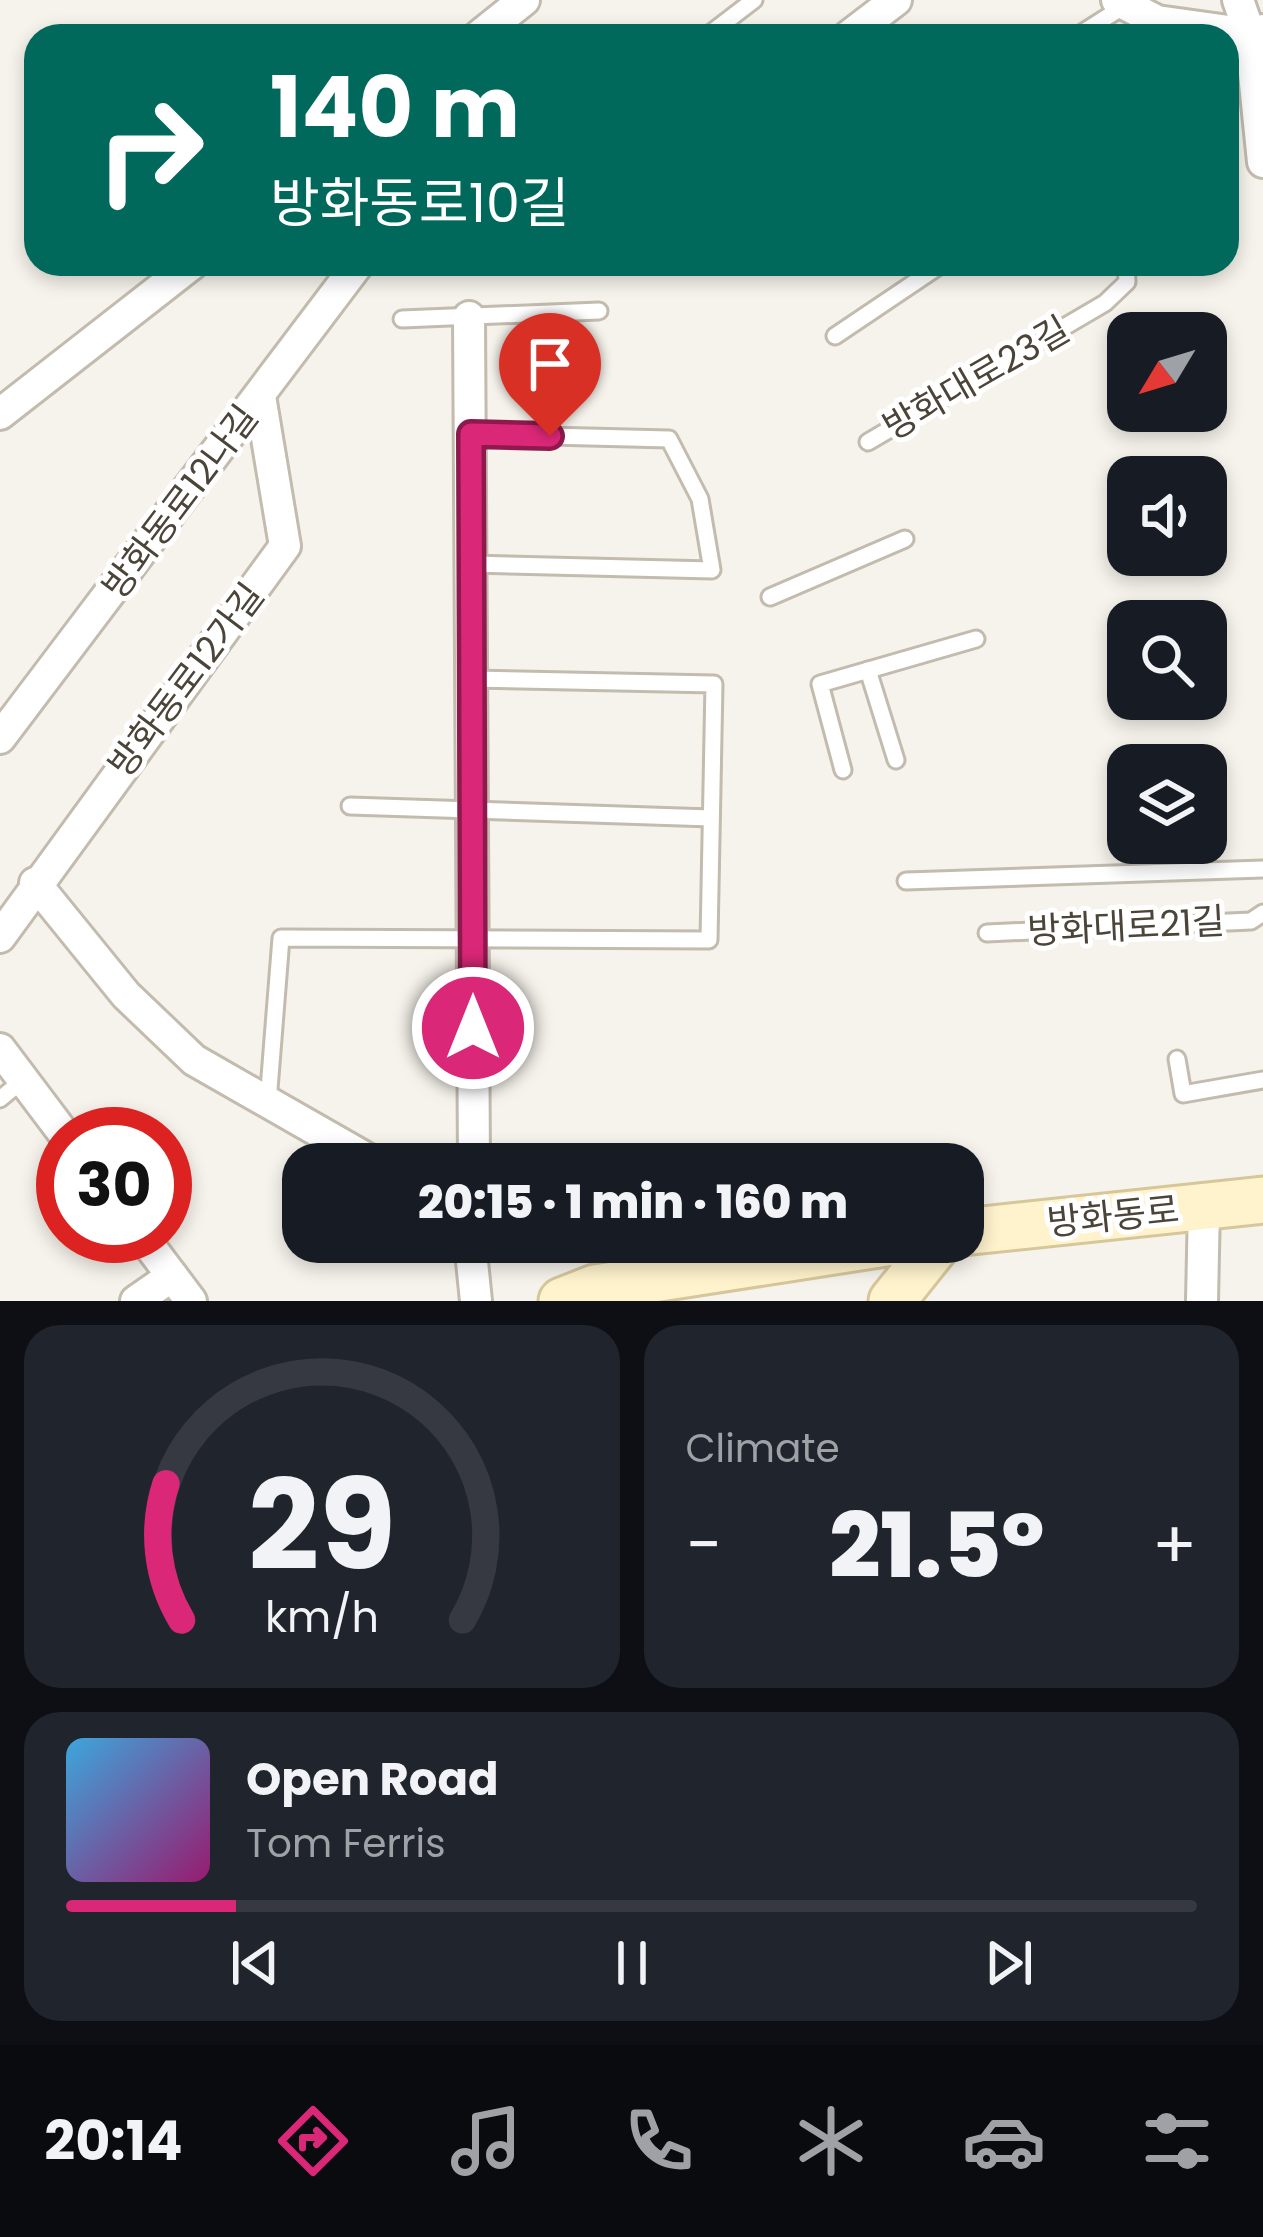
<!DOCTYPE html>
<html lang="en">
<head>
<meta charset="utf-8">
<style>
  body { margin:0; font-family:Poppins,"Noto Sans KR",sans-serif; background:#20242c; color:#f1f3f6; height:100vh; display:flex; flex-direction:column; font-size:45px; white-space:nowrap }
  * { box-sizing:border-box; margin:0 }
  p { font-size:39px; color:#9ea1a6 }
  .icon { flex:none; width:66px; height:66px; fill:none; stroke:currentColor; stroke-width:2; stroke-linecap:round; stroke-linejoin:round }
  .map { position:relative; height:1301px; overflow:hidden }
  .sheet { display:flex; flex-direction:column; gap:24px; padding:24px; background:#0d0f14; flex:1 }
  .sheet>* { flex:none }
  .guide { position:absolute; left:24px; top:24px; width:1215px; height:252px; border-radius:36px; box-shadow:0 6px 18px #0003; background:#00695c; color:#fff; overflow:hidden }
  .needle { width:78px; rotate:232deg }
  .tools { position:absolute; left:1107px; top:312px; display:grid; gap:24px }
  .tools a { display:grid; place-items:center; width:120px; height:120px; border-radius:24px; background:#171b24; box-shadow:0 6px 18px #0003; font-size:60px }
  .speed { position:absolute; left:36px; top:1107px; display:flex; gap:24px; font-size:60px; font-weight:700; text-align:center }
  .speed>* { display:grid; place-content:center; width:156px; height:156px; border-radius:50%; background:#171b24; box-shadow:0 6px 18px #0003; line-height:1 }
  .speed .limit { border:18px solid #d22; background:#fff; color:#111 }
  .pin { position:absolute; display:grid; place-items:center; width:102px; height:102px; color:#fff; margin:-123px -51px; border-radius:50% 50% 50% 0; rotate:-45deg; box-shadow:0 0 12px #0007 }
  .pin .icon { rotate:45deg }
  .me { position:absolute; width:132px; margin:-66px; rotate:0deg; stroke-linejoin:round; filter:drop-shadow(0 0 9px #0008) }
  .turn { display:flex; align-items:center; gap:42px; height:252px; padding:0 48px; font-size:54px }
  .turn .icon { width:156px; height:156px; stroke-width:2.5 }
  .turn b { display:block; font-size:84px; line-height:102px }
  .big { font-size:90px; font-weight:800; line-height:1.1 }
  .sheet .card { flex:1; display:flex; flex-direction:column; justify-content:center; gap:18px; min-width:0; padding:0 42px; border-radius:36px; background:#20242c }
  .sheet .dial { align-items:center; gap:0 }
  .dial svg { height:312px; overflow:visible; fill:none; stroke:#363941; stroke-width:7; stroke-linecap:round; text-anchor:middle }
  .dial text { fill:#f1f3f6; stroke:none }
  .song { display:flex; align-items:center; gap:36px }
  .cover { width:144px; height:144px; border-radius:18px; background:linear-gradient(135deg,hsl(200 70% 55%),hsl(320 70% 35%)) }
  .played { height:12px; border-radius:6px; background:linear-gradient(90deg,#db2777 15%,#363941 15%) }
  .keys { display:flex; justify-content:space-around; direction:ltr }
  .heat { display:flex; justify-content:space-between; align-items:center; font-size:66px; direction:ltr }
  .sheet .tiles { flex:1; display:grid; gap:24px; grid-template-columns:1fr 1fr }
  .card:last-child { grid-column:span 2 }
  .trip { position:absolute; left:282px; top:1143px; width:702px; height:120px; border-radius:36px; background:#171b24; box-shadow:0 6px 18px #0003; font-weight:800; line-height:120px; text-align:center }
  .tabs { display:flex; height:192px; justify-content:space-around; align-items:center; background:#090b0e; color:#9ea1a6 }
  .tabs .icon { width:84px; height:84px }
  .tabs .active { color:#db2777 }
  .tabs b { font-size:54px; color:#f1f3f6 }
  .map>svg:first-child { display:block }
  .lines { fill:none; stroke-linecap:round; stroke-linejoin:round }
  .lane-casing { stroke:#c2bbae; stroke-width:21 }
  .street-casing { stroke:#c2bbae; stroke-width:36 }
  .secondary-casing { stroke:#d6c79b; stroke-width:51 }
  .lane { stroke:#fff; stroke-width:15 }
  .street { stroke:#fff; stroke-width:30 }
  .secondary { stroke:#fff3cd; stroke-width:45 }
  .route-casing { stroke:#8e194d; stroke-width:30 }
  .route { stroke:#db2777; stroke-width:21 }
  .labels { text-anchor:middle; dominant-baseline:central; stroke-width:10; stroke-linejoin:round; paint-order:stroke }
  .street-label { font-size:36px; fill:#4b4439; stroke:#fff }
</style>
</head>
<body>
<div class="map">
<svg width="1263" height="1301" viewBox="0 0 1263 1301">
  <rect width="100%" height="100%" fill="#f6f3ec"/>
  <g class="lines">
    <defs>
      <g id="lane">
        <path d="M 707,36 L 754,0"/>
        <path d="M 1077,36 L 1126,5"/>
        <path d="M 402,319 L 599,311"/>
        <path d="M 835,336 L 942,264"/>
        <path d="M 471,434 L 669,439 L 700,499 L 712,570 L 471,564"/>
        <path d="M 868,442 L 1105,303 L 1127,282 L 1126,264"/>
        <path d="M 770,597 L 905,539"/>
        <path d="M 868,670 L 896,760"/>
        <path d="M 843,770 L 820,684 L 976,639"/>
        <path d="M 350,806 L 711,818"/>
        <path d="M 906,881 L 1263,869"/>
        <path d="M 987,933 L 1251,921 L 1263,913"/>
        <path d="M 1177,1059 L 1183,1094 L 1263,1080"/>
        <path d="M 0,1099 L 23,1080"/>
        <path d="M 268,1102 L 281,938 L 709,940 L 714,684 L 472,679"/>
      </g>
      <g id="street">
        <path d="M 1117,0 L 1157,21 L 1250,34 L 1263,30"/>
        <path d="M 1238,0 L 1250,34 L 1263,162"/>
        <path d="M 479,36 L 524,0"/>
        <path d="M 849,36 L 896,0"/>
        <path d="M 469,317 L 474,1164"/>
        <path d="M 0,414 L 192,264"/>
        <path d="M 0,738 L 358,264"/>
        <path d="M 35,883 L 126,995 L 194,1060 L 376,1164"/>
        <path d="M 0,937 L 285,546 L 260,396"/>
        <path d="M 0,1049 L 64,1134"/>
        <path d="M 142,1236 L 191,1301"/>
        <path d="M 470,1242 L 476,1301"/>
        <path d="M 136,1301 L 172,1276"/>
        <path d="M 1202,1301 L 1204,1206"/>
      </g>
      <g id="secondary">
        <path d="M 963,1232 L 1263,1200"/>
        <path d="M 562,1301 L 595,1288 L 892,1242"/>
        <path d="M 892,1301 L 939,1242"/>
      </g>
    </defs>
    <use href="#lane" class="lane-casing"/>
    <use href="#street" class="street-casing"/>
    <use href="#secondary" class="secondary-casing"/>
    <use href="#lane" class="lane"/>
    <use href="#street" class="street"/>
    <use href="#secondary" class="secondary"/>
  </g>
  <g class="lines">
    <defs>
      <path id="route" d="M 473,1028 L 471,434 L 550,436"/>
    </defs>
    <use href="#route" class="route-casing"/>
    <use href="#route" class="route"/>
  </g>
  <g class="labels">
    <g class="street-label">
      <text transform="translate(976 378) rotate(-30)">방화대로23길</text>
      <text transform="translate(180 502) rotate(-53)">방화동로12나길</text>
      <text transform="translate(186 680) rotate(-53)">방화동로12가길</text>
      <text transform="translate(1126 926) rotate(-3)">방화대로21길</text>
      <text transform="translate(1113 1216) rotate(-6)">방화동로</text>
    </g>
  </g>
</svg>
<div class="tools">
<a><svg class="needle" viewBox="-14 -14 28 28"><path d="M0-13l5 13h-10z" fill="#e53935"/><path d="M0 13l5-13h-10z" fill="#9ea1a6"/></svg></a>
<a><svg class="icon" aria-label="sound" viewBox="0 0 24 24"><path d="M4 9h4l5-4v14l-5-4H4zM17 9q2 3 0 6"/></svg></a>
<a><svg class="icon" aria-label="search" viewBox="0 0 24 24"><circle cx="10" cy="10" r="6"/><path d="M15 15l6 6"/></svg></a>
<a><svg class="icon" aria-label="layers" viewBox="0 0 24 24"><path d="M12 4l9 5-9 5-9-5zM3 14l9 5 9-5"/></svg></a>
</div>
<div class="speed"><div class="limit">30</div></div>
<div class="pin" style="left:550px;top:436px;background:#d93025"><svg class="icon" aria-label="arrive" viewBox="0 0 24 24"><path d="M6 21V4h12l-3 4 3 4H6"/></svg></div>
<svg class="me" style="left:473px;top:1028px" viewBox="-20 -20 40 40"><circle r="17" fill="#db2777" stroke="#fff" stroke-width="3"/><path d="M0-11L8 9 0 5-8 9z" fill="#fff"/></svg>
<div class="trip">20:15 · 1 min · 160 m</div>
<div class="guide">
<div class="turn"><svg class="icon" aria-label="right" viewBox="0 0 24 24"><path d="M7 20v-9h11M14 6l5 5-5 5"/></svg><div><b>140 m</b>방화동로10길</div></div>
</div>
</div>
<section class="sheet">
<div class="tiles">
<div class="card dial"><svg viewBox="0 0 100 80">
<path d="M14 69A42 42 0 1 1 86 69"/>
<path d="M14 69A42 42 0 0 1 10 34" stroke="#db2777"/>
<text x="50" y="56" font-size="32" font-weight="700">29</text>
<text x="50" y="72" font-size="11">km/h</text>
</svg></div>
<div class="card"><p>Climate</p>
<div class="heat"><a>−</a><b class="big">21.5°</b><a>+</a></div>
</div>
<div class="card">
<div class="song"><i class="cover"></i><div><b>Open Road</b><p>Tom Ferris</p></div></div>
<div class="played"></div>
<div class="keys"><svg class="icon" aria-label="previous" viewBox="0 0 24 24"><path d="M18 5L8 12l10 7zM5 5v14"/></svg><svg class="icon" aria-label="pause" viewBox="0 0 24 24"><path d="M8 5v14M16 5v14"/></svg><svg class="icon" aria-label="next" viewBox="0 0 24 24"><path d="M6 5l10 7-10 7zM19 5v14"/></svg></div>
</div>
</div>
</section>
<nav class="tabs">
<b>20:14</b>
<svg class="icon active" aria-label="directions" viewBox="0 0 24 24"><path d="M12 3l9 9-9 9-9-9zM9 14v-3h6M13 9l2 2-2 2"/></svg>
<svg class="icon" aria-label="music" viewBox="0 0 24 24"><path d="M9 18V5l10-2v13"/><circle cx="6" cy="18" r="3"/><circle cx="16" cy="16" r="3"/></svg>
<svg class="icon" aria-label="phone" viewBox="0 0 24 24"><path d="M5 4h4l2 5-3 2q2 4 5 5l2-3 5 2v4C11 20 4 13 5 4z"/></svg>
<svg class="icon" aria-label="climate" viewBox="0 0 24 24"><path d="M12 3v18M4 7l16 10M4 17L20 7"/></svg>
<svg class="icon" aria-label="car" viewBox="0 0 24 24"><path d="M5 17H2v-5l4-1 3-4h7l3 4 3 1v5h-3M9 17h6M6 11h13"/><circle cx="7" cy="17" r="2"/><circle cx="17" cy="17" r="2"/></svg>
<svg class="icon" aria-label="filters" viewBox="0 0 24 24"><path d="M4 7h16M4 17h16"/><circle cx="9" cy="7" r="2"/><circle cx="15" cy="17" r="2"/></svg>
</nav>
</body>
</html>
